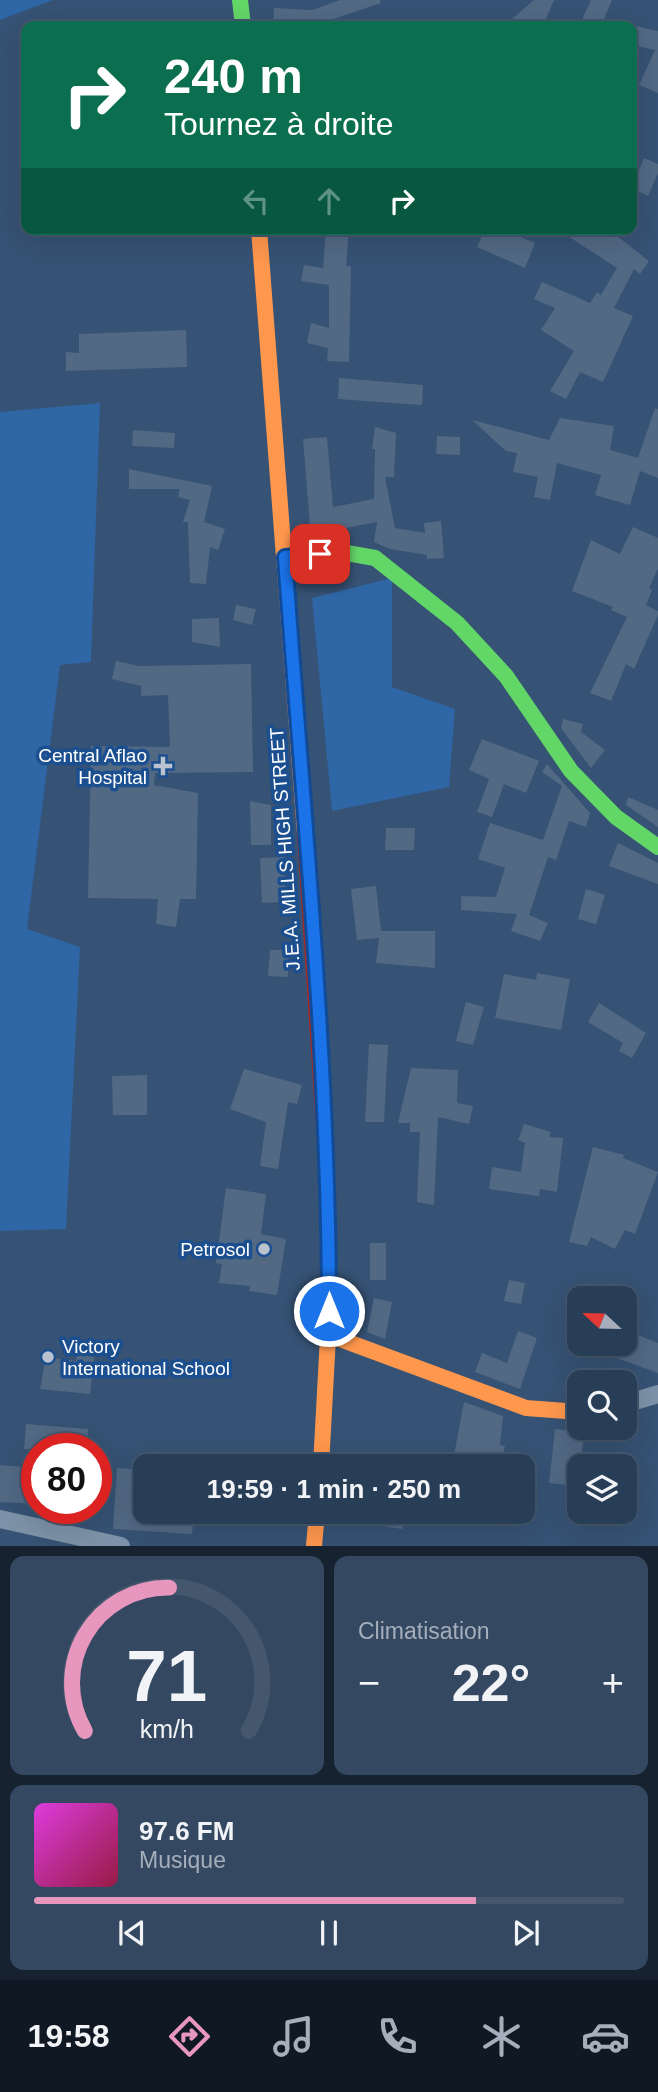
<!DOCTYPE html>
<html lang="fr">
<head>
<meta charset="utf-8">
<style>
  body { margin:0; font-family:Helvetica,sans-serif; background:#344961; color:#f1f3f6; height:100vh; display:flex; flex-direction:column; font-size:26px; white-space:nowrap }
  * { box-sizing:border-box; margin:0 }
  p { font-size:23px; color:#a5aeba }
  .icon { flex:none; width:38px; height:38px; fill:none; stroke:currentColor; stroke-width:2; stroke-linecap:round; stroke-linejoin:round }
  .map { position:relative; height:1546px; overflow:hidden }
  .details { display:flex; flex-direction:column; gap:10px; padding:10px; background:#162230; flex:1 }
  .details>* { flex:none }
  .hud { position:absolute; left:21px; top:21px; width:616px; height:214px; border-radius:14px; box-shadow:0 7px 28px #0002,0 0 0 2px #44576d; background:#0b6e4f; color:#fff; overflow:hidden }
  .needle { width:46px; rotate:292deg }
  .tools { position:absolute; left:567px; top:1286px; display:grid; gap:14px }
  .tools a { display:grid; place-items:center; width:70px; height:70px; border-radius:14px; background:#283e57; box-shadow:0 7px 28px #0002,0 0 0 2px #44576d; font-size:35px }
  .speed { position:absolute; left:21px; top:1433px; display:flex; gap:14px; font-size:35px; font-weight:700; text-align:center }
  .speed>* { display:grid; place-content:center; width:91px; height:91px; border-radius:50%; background:#283e57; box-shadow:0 7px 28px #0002,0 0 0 2px #44576d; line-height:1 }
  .speed .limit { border:10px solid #d22; background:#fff; color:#111 }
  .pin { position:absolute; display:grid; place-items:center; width:60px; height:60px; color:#fff; margin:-30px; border-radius:14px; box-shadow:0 4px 10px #0006 }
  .me { position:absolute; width:77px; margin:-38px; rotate:0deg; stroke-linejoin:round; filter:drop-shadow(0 0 5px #0008) }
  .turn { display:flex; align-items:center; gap:24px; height:147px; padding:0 28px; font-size:32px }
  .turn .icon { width:91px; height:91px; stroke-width:2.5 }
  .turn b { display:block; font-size:49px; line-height:60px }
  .lanes { display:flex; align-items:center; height:66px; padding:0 28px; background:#0003; justify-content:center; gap:35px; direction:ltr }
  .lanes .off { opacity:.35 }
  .big { font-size:52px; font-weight:600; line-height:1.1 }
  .details .widget { flex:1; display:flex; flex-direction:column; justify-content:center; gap:10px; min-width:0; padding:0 24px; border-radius:14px; background:#344961 }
  .details .dial { align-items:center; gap:0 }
  .dial svg { height:182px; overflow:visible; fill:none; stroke:#44576d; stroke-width:7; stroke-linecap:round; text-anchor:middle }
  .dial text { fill:#f1f3f6; stroke:none }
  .song { display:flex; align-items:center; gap:21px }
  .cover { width:84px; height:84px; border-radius:10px; background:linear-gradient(135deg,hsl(300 70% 55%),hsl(340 70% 35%)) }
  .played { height:7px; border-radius:4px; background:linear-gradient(90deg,#e797bd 75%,#44576d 75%) }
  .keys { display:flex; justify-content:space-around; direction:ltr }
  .heat { display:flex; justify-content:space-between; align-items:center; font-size:38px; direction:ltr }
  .details .tiles { flex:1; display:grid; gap:10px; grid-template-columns:1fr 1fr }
  .widget:last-child { grid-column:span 2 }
  .trip { position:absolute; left:133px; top:1454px; width:402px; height:70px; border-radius:14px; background:#283e57; box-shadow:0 7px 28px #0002,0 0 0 2px #44576d; font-weight:600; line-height:70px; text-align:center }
  .tabs { display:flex; height:112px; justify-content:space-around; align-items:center; background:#101923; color:#a5aeba }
  .tabs .icon { width:49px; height:49px }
  .tabs .selected { color:#e797bd }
  .tabs b { font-size:32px; color:#f1f3f6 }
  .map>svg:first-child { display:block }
  .green { fill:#2f66a5 }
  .building { fill:#526984 }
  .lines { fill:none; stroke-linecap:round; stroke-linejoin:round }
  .street { stroke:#7d92a8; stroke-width:18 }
  .fast { stroke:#63d668; stroke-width:16 }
  .slow { stroke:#ff974d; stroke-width:16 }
  .jam { stroke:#b3261e; stroke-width:16 }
  .route-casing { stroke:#114b97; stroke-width:18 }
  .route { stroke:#1a73e8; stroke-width:12 }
  .poi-dot { fill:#b9c2ce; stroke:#1b4f8f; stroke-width:2.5 }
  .labels { text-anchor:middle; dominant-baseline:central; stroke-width:7; stroke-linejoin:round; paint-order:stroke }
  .poi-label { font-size:19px; fill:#fff; stroke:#1b4f8f; text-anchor:end }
  .street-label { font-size:19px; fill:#fff; stroke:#1b4f8f }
</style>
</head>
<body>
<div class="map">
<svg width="658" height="1546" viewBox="0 0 658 1546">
  <rect width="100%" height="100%" fill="#365274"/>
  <g class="green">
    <path d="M 0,0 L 53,0 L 0,20 Z"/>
    <path d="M 100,403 L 91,662 L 60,665 L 27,929 L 80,947 L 66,1229 L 0,1231 L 0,412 Z"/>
    <path d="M 392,578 L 392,687 L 455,709 L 449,787 L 332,811 L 312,598 Z"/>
  </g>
  <g class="building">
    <path d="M 340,0 L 380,0 L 381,3 L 312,26 L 274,26 L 274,8 L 312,10 Z"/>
    <path d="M 534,0 L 554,0 L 543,26 L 504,26 Z"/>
    <path d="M 591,0 L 612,0 L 601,26 L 579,26 Z"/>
    <path d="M 632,25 L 658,31 L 658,93 L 639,85 L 655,50 L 632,45 Z"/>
    <path d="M 644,158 L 658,164 L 658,173 L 648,196 L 632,188 Z"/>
    <path d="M 485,229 L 502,229 L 535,243 L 525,268 L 477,247 Z"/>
    <path d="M 557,229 L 608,229 L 649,261 L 640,274 L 634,269 L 614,308 L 633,316 L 603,382 L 580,372 L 566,399 L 550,391 L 574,351 L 541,330 L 555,308 L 534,299 L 542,282 L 590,303 L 597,292 L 601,295 L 617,268 Z"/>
    <path d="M 326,230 L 349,231 L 346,266 L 351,266 L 349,362 L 327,361 L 328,348 L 307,343 L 311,323 L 329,328 L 329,285 L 301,281 L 304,265 L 323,268 Z"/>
    <path d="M 186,330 L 187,367 L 66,371 L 66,352 L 79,353 L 79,334 Z"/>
    <path d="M 339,378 L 423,385 L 422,405 L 338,399 Z"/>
    <path d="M 655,408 L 658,409 L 658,478 L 640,471 L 630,505 L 595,495 L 601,475 L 557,463 L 550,500 L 534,497 L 538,477 L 513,472 L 517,453 L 506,451 L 472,420 L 549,440 L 560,418 L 614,426 L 610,450 L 638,458 Z"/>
    <path d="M 375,427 L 396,433 L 394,477 L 385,477 L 395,528 L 425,533 L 424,523 L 441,521 L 444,558 L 427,559 L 427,555 L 390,549 L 374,542 L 377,522 L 335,530 L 335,537 L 311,539 L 303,439 L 327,437 L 333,507 L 374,499 L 375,449 L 372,449 Z"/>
    <path d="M 133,430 L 175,433 L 174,448 L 132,446 Z"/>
    <path d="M 437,436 L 460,437 L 460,455 L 436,454 Z"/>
    <path d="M 129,469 L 212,486 L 204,522 L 225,529 L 218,550 L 210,547 L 206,584 L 190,583 L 188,522 L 183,522 L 190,500 L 178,497 L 180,489 L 129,489 Z"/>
    <path d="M 633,527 L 658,538 L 658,568 L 649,588 L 652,590 L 646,605 L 658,611 L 658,615 L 634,669 L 626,664 L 611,701 L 590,693 L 627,617 L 611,610 L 613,607 L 572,591 L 591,540 L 620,554 Z"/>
    <path d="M 236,605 L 256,609 L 252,625 L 233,620 Z"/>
    <path d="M 219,618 L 220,647 L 192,642 L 192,619 Z"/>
    <path d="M 116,661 L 139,666 L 251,664 L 253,772 L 155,773 L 154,785 L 198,793 L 196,899 L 180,899 L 176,927 L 156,924 L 158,899 L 88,898 L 91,746 L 170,747 L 168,695 L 141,696 L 141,686 L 112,679 Z"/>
    <path d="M 563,719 L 583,724 L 581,732 L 605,750 L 591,768 L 561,728 Z"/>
    <path d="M 482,739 L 539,761 L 526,793 L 504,784 L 492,817 L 477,812 L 489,779 L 469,770 Z"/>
    <path d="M 547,764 L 590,813 L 586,827 L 569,821 L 556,860 L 548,857 L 529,915 L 548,923 L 540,941 L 511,931 L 517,914 L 461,910 L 461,896 L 496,897 L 505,868 L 478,859 L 490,823 L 543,840 L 562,786 L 542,772 Z"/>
    <path d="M 628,797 L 658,810 L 658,827 L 626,805 Z"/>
    <path d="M 250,801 L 271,805 L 271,845 L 251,845 Z"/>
    <path d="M 386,828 L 415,828 L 414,850 L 385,850 Z"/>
    <path d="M 618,843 L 658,863 L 658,884 L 609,866 Z"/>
    <path d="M 284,857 L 286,902 L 262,903 L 260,858 Z"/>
    <path d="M 376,886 L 381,931 L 435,931 L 435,968 L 376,963 L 379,938 L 357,940 L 351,889 Z"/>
    <path d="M 586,889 L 605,895 L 596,924 L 578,919 Z"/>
    <path d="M 270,950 L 289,950 L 288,977 L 268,976 Z"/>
    <path d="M 537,973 L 570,979 L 561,1030 L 495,1018 L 504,974 L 536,980 Z"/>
    <path d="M 466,1002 L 484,1007 L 473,1045 L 456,1041 Z"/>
    <path d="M 599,1003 L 646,1033 L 632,1058 L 619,1051 L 623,1043 L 588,1022 Z"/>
    <path d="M 369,1044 L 388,1045 L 384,1122 L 365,1122 Z"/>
    <path d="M 411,1068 L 458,1070 L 457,1103 L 473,1106 L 469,1124 L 438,1117 L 434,1205 L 417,1202 L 420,1132 L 410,1132 L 410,1123 L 398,1123 Z"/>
    <path d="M 244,1069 L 302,1085 L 297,1104 L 288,1102 L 278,1169 L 260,1166 L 266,1122 L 230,1109 Z"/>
    <path d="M 147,1075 L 147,1115 L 113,1115 L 112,1076 Z"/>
    <path d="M 524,1124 L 551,1132 L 549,1137 L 563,1138 L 557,1192 L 540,1189 L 539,1196 L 489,1189 L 492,1167 L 521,1172 L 525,1143 L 518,1140 Z"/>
    <path d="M 593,1147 L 624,1155 L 623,1158 L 658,1172 L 635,1234 L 625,1230 L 615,1249 L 591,1237 L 587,1246 L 569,1242 Z"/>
    <path d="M 226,1188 L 266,1194 L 261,1234 L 286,1239 L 277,1295 L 249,1291 L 250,1286 L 219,1283 L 222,1264 L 216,1263 Z"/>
    <rect x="370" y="1243" width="16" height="37"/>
    <path d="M 509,1280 L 525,1283 L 521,1304 L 504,1301 Z"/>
    <path d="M 374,1298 L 392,1302 L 385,1339 L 367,1332 Z"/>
    <path d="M 625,1330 L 658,1343 L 658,1373 L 584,1346 L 625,1344 Z"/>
    <path d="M 518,1331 L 537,1338 L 520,1389 L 475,1372 L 482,1353 L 507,1363 Z"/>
    <path d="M 77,1354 L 94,1357 L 90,1394 L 40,1389 L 46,1357 L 76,1361 Z"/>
    <path d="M 464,1402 L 503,1416 L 500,1445 L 505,1446 L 501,1466 L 452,1466 Z"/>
    <path d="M 26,1424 L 88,1429 L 87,1449 L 24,1449 Z"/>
    <path d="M 555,1429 L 584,1432 L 578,1486 L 549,1483 Z"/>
    <path d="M 0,1465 L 37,1468 L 37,1504 L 0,1502 Z"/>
    <path d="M 117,1468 L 145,1470 L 145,1512 L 194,1512 L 192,1534 L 113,1529 Z"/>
    <path d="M 386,1512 L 405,1514 L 402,1529 L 383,1526 Z"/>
  </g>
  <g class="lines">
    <g class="street">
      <path d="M 625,1404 L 658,1394"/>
      <path d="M 0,1519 L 121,1546"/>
    </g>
    <g class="fast">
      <path d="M 240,0 L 243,26"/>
      <path d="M 285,557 L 341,552 L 375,558 L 457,623 L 506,676 L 571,771 L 616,817 L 658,847"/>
    </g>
    <g class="slow">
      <path d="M 259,229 L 305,833"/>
      <path d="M 329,1335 L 526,1408 L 579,1412"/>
      <path d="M 321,1466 L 329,1318 L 327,1175"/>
      <path d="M 314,1546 L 317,1512"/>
    </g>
    <path class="jam" d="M 305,833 L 327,1175"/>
  </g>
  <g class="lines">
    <defs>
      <path id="route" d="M 320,554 L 285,557 C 303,808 329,1059 329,1311"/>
    </defs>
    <use href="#route" class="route-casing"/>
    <use href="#route" class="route"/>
  </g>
  <g class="poi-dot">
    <path d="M159.5 755.5h7v7h7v7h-7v7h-7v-7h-7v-7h7z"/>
    <circle cx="264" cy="1249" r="7"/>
    <circle cx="48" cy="1357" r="7"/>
  </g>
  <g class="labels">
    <g class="poi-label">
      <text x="147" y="755">Central Aflao<tspan x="147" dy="22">Hospital</tspan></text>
      <text x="250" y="1249">Petrosol</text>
      <text x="62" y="1346" text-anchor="start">Victory<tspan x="62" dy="22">International School</tspan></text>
    </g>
    <g class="street-label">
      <text transform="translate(285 849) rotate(-94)">J.E.A. MILLS HIGH STREET</text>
    </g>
  </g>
</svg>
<div class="tools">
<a><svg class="needle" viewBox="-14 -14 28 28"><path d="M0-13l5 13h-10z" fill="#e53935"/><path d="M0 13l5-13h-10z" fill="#a5aeba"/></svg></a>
<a><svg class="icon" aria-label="search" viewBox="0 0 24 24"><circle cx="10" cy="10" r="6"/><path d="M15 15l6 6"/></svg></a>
<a><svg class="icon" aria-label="layers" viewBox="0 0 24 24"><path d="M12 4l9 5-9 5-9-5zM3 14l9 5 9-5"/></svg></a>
</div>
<div class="speed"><div class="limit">80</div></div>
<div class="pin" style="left:320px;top:554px;background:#d93025"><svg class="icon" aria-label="arrive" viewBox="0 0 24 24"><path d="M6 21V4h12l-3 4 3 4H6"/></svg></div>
<svg class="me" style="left:329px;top:1311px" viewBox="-20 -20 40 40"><circle r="17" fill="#1a73e8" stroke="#fff" stroke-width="3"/><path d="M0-11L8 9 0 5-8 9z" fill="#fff"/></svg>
<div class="trip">19:59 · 1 min · 250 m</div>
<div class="hud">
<div class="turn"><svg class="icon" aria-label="right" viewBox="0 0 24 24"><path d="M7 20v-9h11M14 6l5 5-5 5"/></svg><div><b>240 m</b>Tournez à droite</div></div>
<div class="lanes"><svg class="icon off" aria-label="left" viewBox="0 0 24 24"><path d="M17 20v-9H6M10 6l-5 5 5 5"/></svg><svg class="icon off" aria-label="ahead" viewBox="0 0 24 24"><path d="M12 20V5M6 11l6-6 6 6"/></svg><svg class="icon" aria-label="right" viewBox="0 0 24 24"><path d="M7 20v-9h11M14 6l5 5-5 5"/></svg></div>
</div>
</div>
<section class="details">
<div class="tiles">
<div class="widget dial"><svg viewBox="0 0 100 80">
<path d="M14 69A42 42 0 1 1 86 69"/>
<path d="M14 69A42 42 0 0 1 51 6" stroke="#e797bd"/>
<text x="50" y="56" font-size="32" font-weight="700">71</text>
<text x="50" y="72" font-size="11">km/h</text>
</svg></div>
<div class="widget"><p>Climatisation</p>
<div class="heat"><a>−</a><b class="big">22°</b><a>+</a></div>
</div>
<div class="widget">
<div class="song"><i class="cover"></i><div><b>97.6 FM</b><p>Musique</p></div></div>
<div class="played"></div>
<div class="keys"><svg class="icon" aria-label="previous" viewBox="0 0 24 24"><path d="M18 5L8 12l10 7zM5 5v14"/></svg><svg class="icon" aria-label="pause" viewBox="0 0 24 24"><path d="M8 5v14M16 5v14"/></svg><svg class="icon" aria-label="next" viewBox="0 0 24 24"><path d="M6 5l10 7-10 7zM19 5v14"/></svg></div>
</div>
</div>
</section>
<nav class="tabs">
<b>19:58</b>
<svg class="icon selected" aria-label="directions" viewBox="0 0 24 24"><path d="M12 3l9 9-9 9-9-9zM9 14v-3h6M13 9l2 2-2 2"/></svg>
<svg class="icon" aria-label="music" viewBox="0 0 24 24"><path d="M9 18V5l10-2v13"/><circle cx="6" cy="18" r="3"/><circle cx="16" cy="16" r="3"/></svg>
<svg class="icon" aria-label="phone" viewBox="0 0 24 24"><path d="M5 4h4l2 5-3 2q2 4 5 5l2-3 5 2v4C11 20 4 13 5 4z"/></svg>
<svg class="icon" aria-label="climate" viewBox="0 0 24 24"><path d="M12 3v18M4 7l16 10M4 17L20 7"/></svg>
<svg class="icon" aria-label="car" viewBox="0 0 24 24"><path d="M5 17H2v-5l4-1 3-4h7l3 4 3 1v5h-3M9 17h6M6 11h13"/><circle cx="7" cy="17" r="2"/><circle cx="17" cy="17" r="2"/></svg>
</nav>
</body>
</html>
